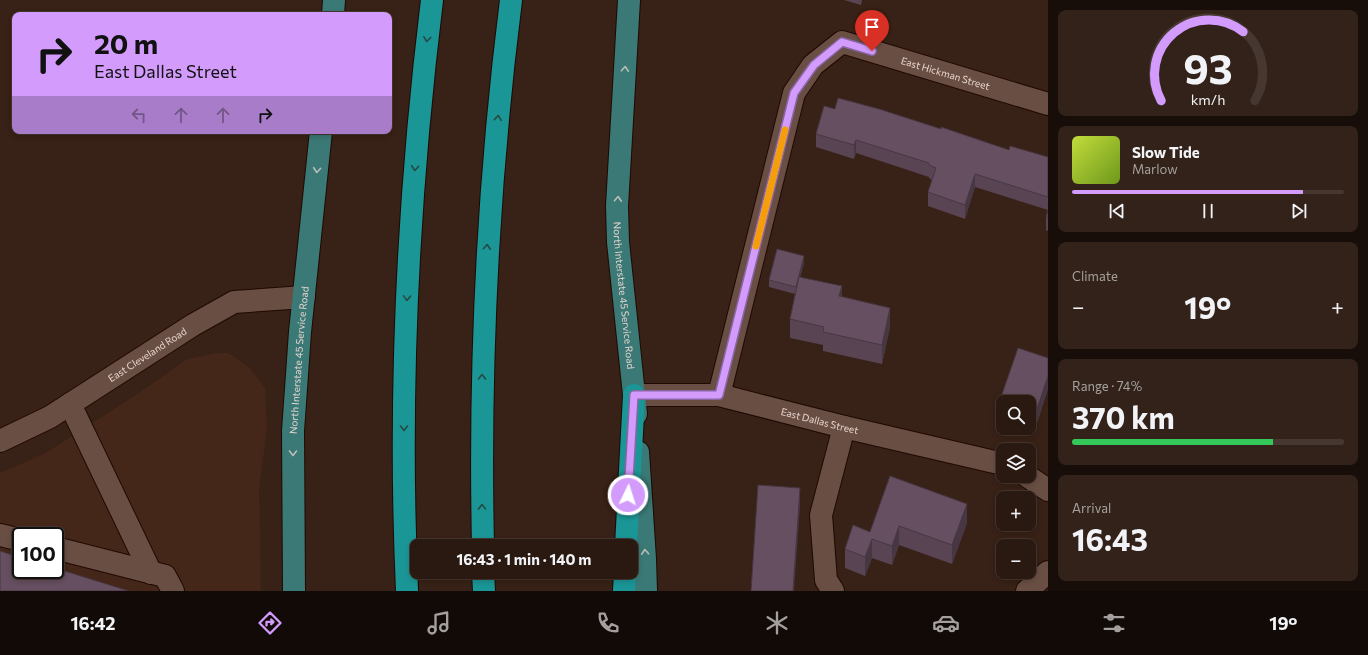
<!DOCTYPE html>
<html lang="en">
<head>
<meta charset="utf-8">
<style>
  body { margin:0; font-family:Commissioner,sans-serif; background:#322219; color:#f1f3f6; height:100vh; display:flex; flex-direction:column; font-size:15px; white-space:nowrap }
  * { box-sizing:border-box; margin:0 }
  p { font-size:13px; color:#a5a09f }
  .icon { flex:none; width:22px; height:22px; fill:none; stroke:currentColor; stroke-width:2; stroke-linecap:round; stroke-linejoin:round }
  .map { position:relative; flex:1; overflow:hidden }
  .side { display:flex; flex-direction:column; gap:10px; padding:10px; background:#170e09; width:320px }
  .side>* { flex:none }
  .guide { position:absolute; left:12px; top:12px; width:380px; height:122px; border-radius:8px; box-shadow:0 2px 6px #0003,0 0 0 1px #463830; background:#d39cfc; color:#111; overflow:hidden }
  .fabs { position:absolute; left:996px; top:395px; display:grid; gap:8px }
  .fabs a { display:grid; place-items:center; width:40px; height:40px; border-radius:8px; background:#2a1910; box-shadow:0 2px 6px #0003,0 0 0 1px #463830; font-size:20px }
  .speed { position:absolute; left:12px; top:527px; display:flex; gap:8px; font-size:20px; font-weight:700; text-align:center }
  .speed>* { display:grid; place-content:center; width:52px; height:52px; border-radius:50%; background:#2a1910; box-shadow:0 2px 6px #0003,0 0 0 1px #463830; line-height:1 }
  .speed .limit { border:2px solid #111; border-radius:6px; background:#fff; color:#111 }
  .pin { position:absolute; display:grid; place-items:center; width:34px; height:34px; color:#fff; margin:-41px -17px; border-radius:50% 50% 50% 0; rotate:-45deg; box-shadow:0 0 4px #0007 }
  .pin .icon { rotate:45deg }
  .me { position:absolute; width:44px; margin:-22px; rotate:4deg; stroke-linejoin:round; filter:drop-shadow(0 0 3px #0008) }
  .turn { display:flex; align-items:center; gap:14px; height:84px; padding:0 16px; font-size:18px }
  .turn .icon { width:52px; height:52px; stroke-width:2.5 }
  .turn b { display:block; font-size:28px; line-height:34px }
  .lanes { display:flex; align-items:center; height:38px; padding:0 16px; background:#0003; justify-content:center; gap:20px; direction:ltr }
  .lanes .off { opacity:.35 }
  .big { font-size:30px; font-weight:700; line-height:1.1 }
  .side .card { flex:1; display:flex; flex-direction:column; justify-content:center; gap:6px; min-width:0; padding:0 14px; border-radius:8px; background:#322219 }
  .side .dial { align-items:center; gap:0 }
  .dial svg { height:104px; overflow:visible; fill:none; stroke:#463830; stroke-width:7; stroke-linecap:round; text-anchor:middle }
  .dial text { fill:#f1f3f6; stroke:none }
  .song { display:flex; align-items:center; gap:12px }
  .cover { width:48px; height:48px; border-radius:6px; background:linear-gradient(135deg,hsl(70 70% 55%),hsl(80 70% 35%)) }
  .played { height:4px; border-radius:2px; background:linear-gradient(90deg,#d39cfc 85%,#463830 85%) }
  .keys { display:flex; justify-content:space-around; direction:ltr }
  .heat { display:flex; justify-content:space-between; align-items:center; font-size:22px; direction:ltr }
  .charge { height:6px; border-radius:3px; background:linear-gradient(90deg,#34c759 74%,#463830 0) }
  .trip { position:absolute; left:410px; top:539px; width:228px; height:40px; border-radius:8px; background:#2a1910; box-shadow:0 2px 6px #0003,0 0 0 1px #463830; font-weight:700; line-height:40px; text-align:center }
  .dock { display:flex; height:64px; justify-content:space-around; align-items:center; background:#110a06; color:#a5a09f }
  .dock .icon { width:28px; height:28px }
  .dock .selected { color:#d39cfc }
  .dock b { font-size:18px; color:#f1f3f6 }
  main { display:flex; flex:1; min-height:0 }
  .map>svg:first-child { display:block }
  .built { fill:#45271a; fill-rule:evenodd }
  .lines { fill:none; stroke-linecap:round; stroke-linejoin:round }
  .minor-casing { stroke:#1f0902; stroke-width:24 }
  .major-casing { stroke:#1f0902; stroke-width:24 }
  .highway-casing { stroke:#1f0902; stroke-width:24 }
  .minor { stroke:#694e43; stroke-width:22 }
  .major { stroke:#3a7975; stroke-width:22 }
  .highway { stroke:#1a9696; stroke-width:22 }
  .wall { fill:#584453 }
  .shaded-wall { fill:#473743 }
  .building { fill:#664f60; stroke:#473743 }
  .oneway { stroke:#264a44 }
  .oneway2 { stroke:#babdb7 }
  .route-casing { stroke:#8965a4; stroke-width:10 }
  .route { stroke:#d39cfc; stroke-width:7 }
  .slow { stroke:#f59e0b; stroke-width:7 }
  .labels { text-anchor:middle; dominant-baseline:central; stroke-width:4; stroke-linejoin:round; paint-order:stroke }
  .street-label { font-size:10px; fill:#e5d4cd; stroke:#2e170d }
</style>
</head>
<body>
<main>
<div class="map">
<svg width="1048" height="591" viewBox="0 0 1048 591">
  <rect width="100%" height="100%" fill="#382116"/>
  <path class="built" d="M 217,353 L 228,353 L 249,367 L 265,388 L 267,429 L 259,488 L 261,591 L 0,591 L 0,473 L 44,454 L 139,393 L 187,359 ZM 21,536 L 55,536 L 55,570 L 21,570 Z"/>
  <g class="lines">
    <defs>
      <g id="minor">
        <path id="s1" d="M 634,395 L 719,395 L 844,427 L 1003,464"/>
        <path id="s2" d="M 719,395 L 794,93 L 813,65 L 842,42 L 1048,104"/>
        <path d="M 70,404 L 151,573"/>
        <path id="s3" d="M 0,441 L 50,417 L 193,325 L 234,302 L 304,297"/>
        <path d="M 1027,476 L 1048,490"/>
        <path d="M 0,535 L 21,540"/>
        <path d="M 55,548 L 165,576 L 173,591"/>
        <path d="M 833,591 L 826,580 L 821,515 L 844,427"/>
        <path d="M 1027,591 L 1048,572"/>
      </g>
      <g id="major">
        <path id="s4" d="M 629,0 L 617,206 L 618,242 L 636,414"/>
        <path d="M 333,15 L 334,0"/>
        <path d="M 638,452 L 645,559 L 646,591"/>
        <path id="s5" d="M 294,591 L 293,431 L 300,332 L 321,131"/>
      </g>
      <g id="highway">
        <path d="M 483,546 C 479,363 488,181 511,0"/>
        <path d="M 626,546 L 634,395"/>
        <path d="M 483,572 L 484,591"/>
        <path d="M 407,591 C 398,394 408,196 432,0"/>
        <path d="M 624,591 L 625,572"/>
      </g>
    </defs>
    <use href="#minor" class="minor-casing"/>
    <use href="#major" class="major-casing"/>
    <use href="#highway" class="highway-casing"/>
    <use href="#minor" class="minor"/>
    <use href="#major" class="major"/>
    <use href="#highway" class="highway"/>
  </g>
  <g class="wall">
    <path d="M 844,0 L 862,0 L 861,5 Z"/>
    <path d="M 835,109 L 941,129 L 1009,150 L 1048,157 L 1048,231 L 1046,230 L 1046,217 L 1048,210 L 975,187 L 965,219 L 928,206 L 928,192 L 932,180 L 929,178 L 929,177 L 856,153 L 854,159 L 816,147 L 816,134 Z"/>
    <path d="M 804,263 L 800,277 L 842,297 L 890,327 L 882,364 L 823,351 L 823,345 L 790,338 L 790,319 L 795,294 L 769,287 L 769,280 Z"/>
    <path d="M 1048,358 L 1048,389 L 1035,429 L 1029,427 L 1029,402 L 1003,402 L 1003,418 L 999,417 L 999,403 Z"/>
    <path d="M 890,476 L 967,523 L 952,564 L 899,545 L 892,565 L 872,558 L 865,576 L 845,568 L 845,549 L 870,532 Z"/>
  </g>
  <g class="shaded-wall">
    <path d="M 856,140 L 856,153 L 854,159 L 854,145 Z"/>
    <path d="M 975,174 L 975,187 L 965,219 L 965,205 Z"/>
    <path d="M 804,256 L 804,263 L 796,294 L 796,287 Z"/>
    <path d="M 842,286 L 842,305 L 839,296 Z"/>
    <path d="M 890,308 L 890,327 L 882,364 L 882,345 Z"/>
    <path d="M 1048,376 L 1048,389 L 1035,429 L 1035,415 Z"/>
    <path d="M 800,488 L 800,507 L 794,591 L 793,591 Z"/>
    <path d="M 967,504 L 967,523 L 952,564 L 952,545 Z"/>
    <path d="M 899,526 L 899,545 L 892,565 L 892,546 Z"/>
    <path d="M 872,539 L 872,558 L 865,576 L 865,557 Z"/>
  </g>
  <g class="building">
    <path d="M 838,98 L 879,109 L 941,129 L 941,127 L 1009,150 L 1010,146 L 1048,157 L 1048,197 L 975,174 L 965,205 L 928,192 L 936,168 L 929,165 L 929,163 L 856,140 L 854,145 L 816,134 L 824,106 L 835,109 Z"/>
    <path d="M 1048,210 L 1048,218 L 1046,217 Z"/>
    <path d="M 777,249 L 804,256 L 796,287 L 769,280 Z"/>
    <path d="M 799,277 L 842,286 L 839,296 L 890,308 L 882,345 L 823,332 L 824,327 L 790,319 Z"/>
    <path d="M 1018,348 L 1048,358 L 1048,376 L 1035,415 L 1029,413 L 1029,402 L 1003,402 L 1003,404 L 999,403 Z"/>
    <path d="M 890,476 L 967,504 L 952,545 L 899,526 L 892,546 L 872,539 L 865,557 L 845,549 L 853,525 L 870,532 Z"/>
    <path d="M 758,485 L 800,488 L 793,591 L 751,591 Z"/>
    <path d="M 0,551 L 21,558 L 21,570 L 55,570 L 55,568 L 129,591 L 0,591 Z"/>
  </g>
  <defs><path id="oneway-chevron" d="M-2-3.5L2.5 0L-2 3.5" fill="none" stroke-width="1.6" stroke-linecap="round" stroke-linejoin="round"/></defs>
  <g class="oneway">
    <use href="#oneway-chevron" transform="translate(427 39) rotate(97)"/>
    <use href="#oneway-chevron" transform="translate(498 118) rotate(-84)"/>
    <use href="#oneway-chevron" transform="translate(415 168) rotate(94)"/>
    <use href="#oneway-chevron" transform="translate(487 247) rotate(-86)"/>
    <use href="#oneway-chevron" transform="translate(407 298) rotate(92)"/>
    <use href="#oneway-chevron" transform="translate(482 377) rotate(-89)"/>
    <use href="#oneway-chevron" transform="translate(404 428) rotate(90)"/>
    <use href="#oneway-chevron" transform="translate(482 507) rotate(-91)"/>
  </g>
  <g class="oneway2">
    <use href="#oneway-chevron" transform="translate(625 69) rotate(-87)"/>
    <use href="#oneway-chevron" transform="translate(317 170) rotate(95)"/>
    <use href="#oneway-chevron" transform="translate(618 199) rotate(-87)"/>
    <use href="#oneway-chevron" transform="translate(293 453) rotate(90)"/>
    <use href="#oneway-chevron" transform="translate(645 552) rotate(-94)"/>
  </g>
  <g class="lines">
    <defs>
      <path id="route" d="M 628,495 L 634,395 L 719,395 L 794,93 L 814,65 L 842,42 L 872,51"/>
    </defs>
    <use href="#route" class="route-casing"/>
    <use href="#route" class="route"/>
    <path class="slow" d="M 756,246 L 785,130"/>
  </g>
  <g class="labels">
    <g class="street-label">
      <text stroke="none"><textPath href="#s2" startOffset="490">East Hickman Street</textPath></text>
      <text stroke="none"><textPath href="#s4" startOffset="296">North Interstate 45 Service Road</textPath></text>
      <text stroke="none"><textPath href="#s3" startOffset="171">East Cleveland Road</textPath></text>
      <text stroke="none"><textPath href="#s5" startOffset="231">North Interstate 45 Service Road</textPath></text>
      <text stroke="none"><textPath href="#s1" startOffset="189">East Dallas Street</textPath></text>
    </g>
  </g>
</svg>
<div class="fabs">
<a><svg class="icon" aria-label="search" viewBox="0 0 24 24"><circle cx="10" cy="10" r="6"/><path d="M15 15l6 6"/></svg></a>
<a><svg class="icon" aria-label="layers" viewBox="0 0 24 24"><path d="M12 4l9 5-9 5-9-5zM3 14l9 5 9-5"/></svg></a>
<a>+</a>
<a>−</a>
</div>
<div class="speed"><div class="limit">100</div></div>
<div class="pin" style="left:872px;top:51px;background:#d93025"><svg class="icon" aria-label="arrive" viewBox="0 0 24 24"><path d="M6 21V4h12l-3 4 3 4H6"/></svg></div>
<svg class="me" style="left:628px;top:495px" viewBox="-20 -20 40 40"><circle r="17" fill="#d39cfc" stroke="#fff" stroke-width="3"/><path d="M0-11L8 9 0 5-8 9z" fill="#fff"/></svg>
<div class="trip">16:43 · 1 min · 140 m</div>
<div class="guide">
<div class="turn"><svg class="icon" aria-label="right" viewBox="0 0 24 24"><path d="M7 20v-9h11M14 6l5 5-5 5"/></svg><div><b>20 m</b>East Dallas Street</div></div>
<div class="lanes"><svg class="icon off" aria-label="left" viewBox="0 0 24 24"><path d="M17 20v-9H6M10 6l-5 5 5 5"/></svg><svg class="icon off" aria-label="ahead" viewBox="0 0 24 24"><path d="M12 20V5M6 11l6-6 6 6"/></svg><svg class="icon off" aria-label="ahead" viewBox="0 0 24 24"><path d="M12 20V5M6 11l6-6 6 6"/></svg><svg class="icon" aria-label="right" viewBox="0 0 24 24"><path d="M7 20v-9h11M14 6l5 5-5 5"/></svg></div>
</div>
</div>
<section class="side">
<div class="card dial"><svg viewBox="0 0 100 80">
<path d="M14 69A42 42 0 1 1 86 69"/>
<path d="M14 69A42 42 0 0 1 77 16" stroke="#d39cfc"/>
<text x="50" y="56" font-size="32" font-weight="700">93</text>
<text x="50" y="72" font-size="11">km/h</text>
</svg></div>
<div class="card">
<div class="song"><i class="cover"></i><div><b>Slow Tide</b><p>Marlow</p></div></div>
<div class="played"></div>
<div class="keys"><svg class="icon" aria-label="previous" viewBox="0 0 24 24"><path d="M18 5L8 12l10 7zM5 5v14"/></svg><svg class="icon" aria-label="pause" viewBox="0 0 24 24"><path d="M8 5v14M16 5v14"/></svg><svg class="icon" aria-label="next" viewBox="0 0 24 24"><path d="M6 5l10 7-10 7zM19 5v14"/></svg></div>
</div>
<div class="card"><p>Climate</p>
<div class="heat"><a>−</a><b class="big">19°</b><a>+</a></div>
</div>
<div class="card"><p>Range · 74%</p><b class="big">370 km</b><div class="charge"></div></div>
<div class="card"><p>Arrival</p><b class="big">16:43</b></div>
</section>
</main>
<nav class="dock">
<b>16:42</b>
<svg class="icon selected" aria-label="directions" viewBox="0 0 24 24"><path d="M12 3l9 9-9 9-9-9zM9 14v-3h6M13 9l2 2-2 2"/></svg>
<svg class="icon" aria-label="music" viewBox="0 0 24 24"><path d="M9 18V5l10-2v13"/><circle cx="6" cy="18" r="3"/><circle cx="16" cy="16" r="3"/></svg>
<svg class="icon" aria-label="phone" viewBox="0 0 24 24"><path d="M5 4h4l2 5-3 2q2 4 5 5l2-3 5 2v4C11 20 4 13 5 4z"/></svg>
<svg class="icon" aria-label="climate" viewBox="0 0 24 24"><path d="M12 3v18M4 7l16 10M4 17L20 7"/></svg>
<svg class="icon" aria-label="car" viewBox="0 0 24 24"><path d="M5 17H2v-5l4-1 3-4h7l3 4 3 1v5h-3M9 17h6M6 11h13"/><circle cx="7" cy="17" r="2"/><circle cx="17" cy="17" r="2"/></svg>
<svg class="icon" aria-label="filters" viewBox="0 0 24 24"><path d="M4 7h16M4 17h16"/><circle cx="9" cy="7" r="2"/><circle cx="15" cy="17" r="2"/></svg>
<b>19°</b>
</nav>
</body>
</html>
